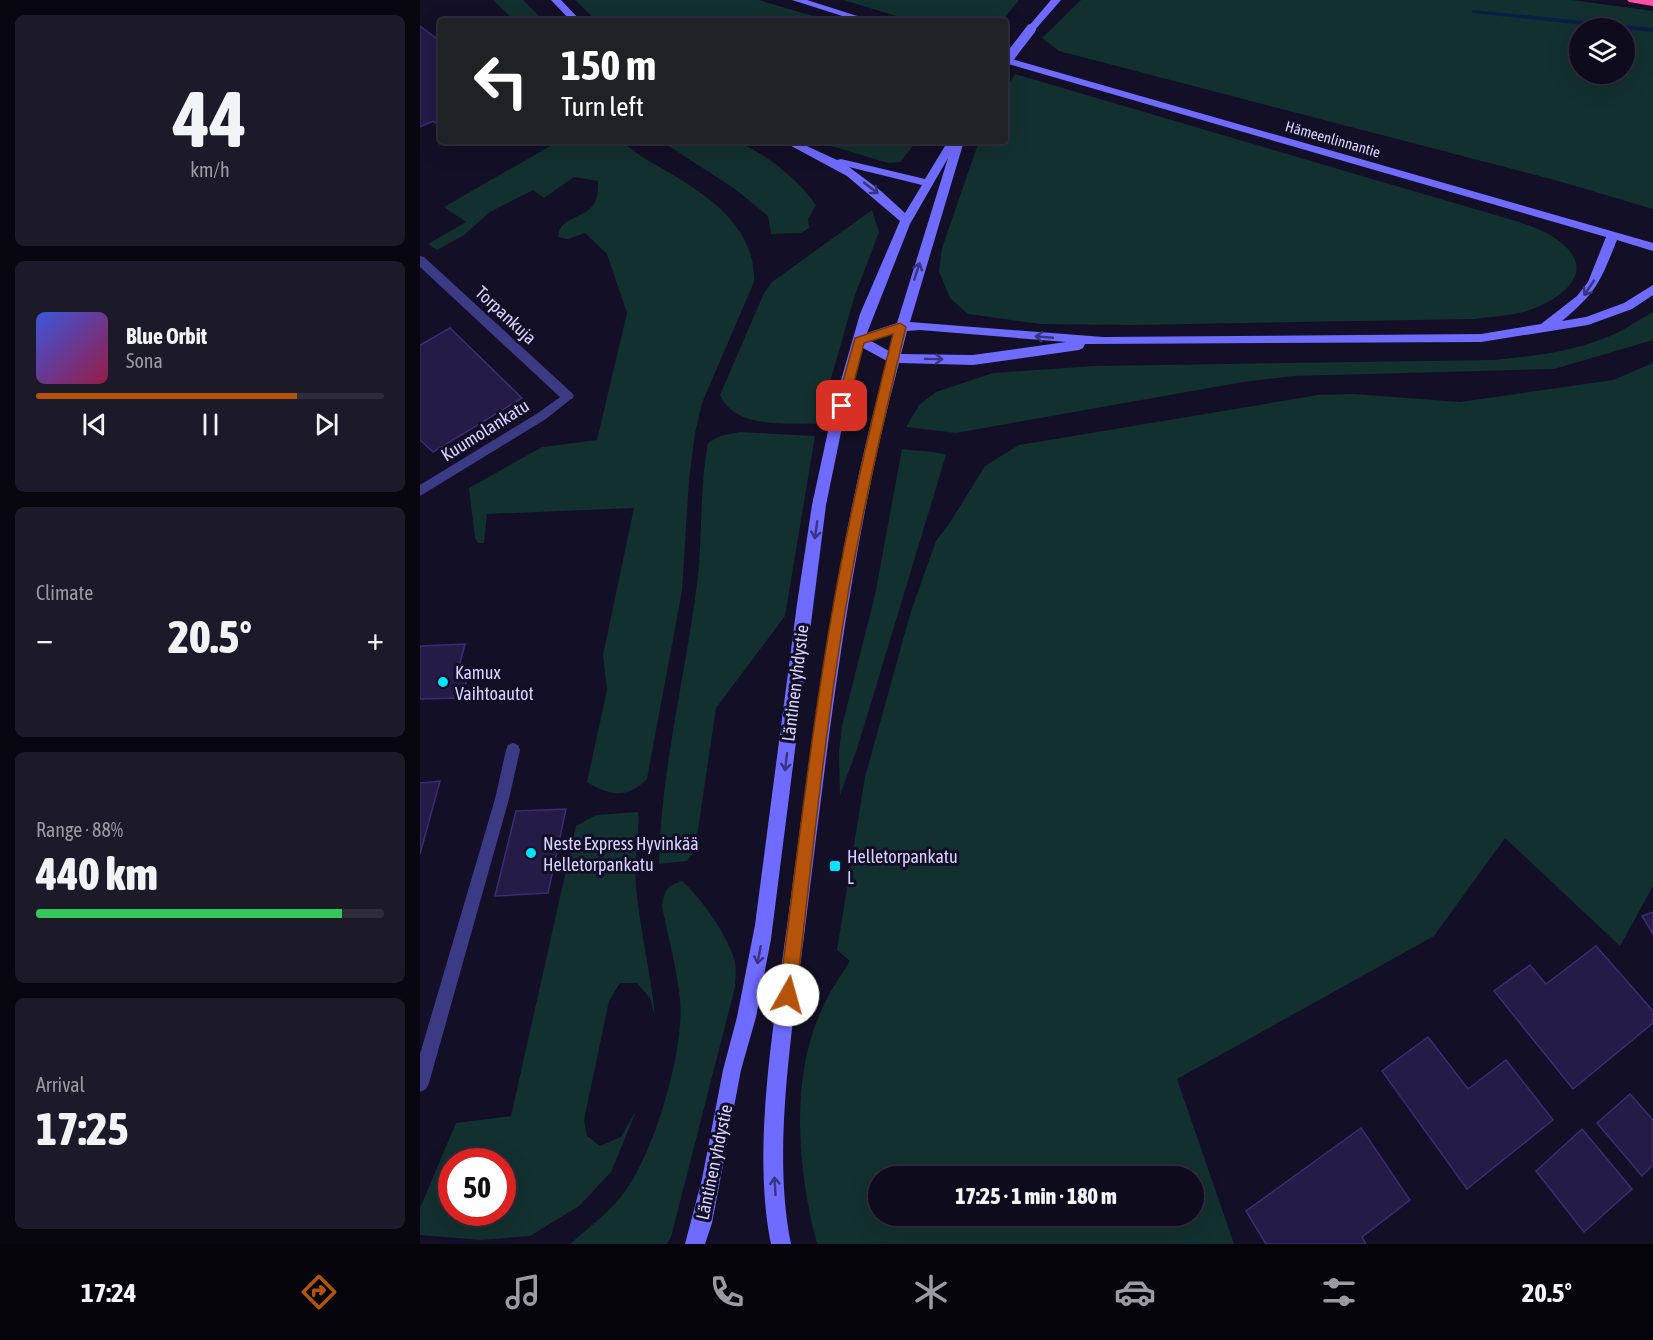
<!DOCTYPE html>
<html lang="en">
<head>
<meta charset="utf-8">
<style>
  body { margin:0; font-family:"Asap Condensed",sans-serif; background:#1c1929; color:#f1f3f6; height:100vh; display:flex; flex-direction:column; font-size:22px; white-space:nowrap }
  * { box-sizing:border-box; margin:0 }
  p { font-size:20px; color:#9b9ba3 }
  .icon { flex:none; width:33px; height:33px; fill:none; stroke:currentColor; stroke-width:2; stroke-linecap:round; stroke-linejoin:round }
  .map { position:relative; flex:1; overflow:hidden }
  .drawer { display:flex; flex-direction:column; gap:15px; padding:15px; background:#08060f; width:420px }
  .drawer>* { flex:none }
  .top-card { position:absolute; left:18px; top:18px; width:570px; height:126px; border-radius:6px; box-shadow:0 6px 24px #0002,0 0 0 2px #2e2b3b; background:#202124; color:#fff; overflow:hidden }
  .controls { position:absolute; left:1149px; top:18px; display:grid; gap:12px }
  .controls a { display:grid; place-items:center; width:66px; height:66px; border-radius:50%; background:#0e0b1c; box-shadow:0 6px 24px #0002,0 0 0 2px #2e2b3b; font-size:30px }
  .speed { position:absolute; left:18px; top:1148px; display:flex; gap:12px; font-size:30px; font-weight:700; text-align:center }
  .speed>* { display:grid; place-content:center; width:78px; height:78px; border-radius:50%; background:#0e0b1c; box-shadow:0 6px 24px #0002,0 0 0 2px #2e2b3b; line-height:1 }
  .speed .limit { border:9px solid #d22; background:#fff; color:#111 }
  .pin { position:absolute; display:grid; place-items:center; width:51px; height:51px; color:#fff; margin:-26px; border-radius:12px; box-shadow:0 3px 9px #0006 }
  .me { position:absolute; width:66px; margin:-33px; rotate:7deg; stroke-linejoin:round; filter:drop-shadow(0 0 4px #0008) }
  .turn { display:flex; align-items:center; gap:21px; height:126px; padding:0 24px; font-size:27px }
  .turn .icon { width:78px; height:78px; stroke-width:2.5 }
  .turn b { display:block; font-size:42px; line-height:51px }
  .big { font-size:45px; font-weight:800; line-height:1.1 }
  .drawer .tile { flex:1; display:flex; flex-direction:column; justify-content:center; gap:9px; min-width:0; padding:0 21px; border-radius:9px; background:#1c1929 }
  .drawer .dial { align-items:center; gap:0 }
  .dial b { font-size:78px; line-height:1 }
  .song { display:flex; align-items:center; gap:18px }
  .cover { width:72px; height:72px; border-radius:9px; background:linear-gradient(135deg,hsl(230 70% 55%),hsl(340 70% 35%)) }
  .played { height:6px; border-radius:3px; background:linear-gradient(90deg,#b45309 75%,#2e2b3b 75%) }
  .keys { display:flex; justify-content:space-around; direction:ltr }
  .heat { display:flex; justify-content:space-between; align-items:center; font-size:33px; direction:ltr }
  .charge { height:9px; border-radius:4px; background:linear-gradient(90deg,#34c759 88%,#2e2b3b 0) }
  .trip { position:absolute; left:448px; top:1166px; width:336px; height:60px; border-radius:30px; background:#0e0b1c; box-shadow:0 6px 24px #0002,0 0 0 2px #2e2b3b; font-weight:800; line-height:60px; text-align:center }
  .tab-bar { display:flex; height:96px; justify-content:space-around; align-items:center; background:#06040b; color:#9b9ba3 }
  .tab-bar .icon { width:42px; height:42px }
  .tab-bar .active { color:#b45309 }
  .tab-bar b { font-size:27px; color:#f1f3f6 }
  main { display:flex; flex:1; min-height:0 }
  .map>svg:first-child { display:block }
  .green { fill:#12302f; fill-rule:evenodd }
  .lines { fill:none; stroke-linecap:round; stroke-linejoin:round }
  .stream { fill:#0a1f44; fill-rule:evenodd }
  .building { fill:#241b47; stroke:#3b2d73; stroke-width:1.5 }
  .service { fill:#3d3a85; fill-rule:evenodd }
  .minor { fill:#3d3a85; fill-rule:evenodd }
  .secondary { fill:#6f6bff; fill-rule:evenodd }
  .motorway { fill:#ff4fa3; fill-rule:evenodd }
  .secondary-bridge { stroke:#6f6bff; stroke-width:10 }
  .oneway { stroke:#38347d }
  .route { fill:#b45309; stroke:#753606; stroke-width:1.5 }
  .poi-dot { fill:#00e5ff; stroke:#130f26; stroke-width:2 }
  .labels { text-anchor:middle; dominant-baseline:central; stroke-width:6; stroke-linejoin:round; paint-order:stroke }
  .far-street-label { font-size:15px; fill:#d9d4ff; stroke:#130f26 }
  .street-label { font-size:18px; fill:#d9d4ff; stroke:#130f26 }
  .poi-label { font-size:18px; fill:#d9d4ff; stroke:#130f26; text-anchor:start }
</style>
</head>
<body>
<main>
<section class="drawer">
<div class="tile dial"><b>44</b><p>km/h</p></div>
<div class="tile">
<div class="song"><i class="cover"></i><div><b>Blue Orbit</b><p>Sona</p></div></div>
<div class="played"></div>
<div class="keys"><svg class="icon" aria-label="previous" viewBox="0 0 24 24"><path d="M18 5L8 12l10 7zM5 5v14"/></svg><svg class="icon" aria-label="pause" viewBox="0 0 24 24"><path d="M8 5v14M16 5v14"/></svg><svg class="icon" aria-label="next" viewBox="0 0 24 24"><path d="M6 5l10 7-10 7zM19 5v14"/></svg></div>
</div>
<div class="tile"><p>Climate</p>
<div class="heat"><a>−</a><b class="big">20.5°</b><a>+</a></div>
</div>
<div class="tile"><p>Range · 88%</p><b class="big">440 km</b><div class="charge"></div></div>
<div class="tile"><p>Arrival</p><b class="big">17:25</b></div>
</section>
<div class="map">
<svg width="1233" height="1244" viewBox="0 0 1233 1244">
  <rect width="100%" height="100%" fill="#130f26"/>
  <g class="green">
    <path d="M 73,0 L 103,0 L 124,21 L 95,21 Z"/>
    <path d="M 155,0 L 339,0 L 410,21 L 177,21 Z"/>
    <path d="M 423,0 L 599,0 L 582,21 L 493,21 Z"/>
    <path d="M 661,0 L 1152,0 L 1233,11 L 1233,209 L 1135,180 L 639,51 L 622,38 ZM 1204,28 L 1204,74 L 1160,74 L 1160,28 Z"/>
    <path d="M 595,74 L 1099,222 C 1116,228 1134,234 1147,248 C 1178,280 1126,307 1099,313 C 1084,316 1068,317 1053,319 L 712,325 L 620,324 L 548,314 L 530,298 L 519,271 L 522,248 L 559,141 L 585,141 L 585,90 Z"/>
    <path d="M 139,141 C 154,141 185,137 198,141 C 209,145 219,156 229,161 C 276,188 336,220 334,282 L 282,403 L 275,433 L 269,480 L 262,591 L 227,779 C 207,799 190,796 167,782 L 187,690 L 183,655 L 214,508 L 67,514 L 64,543 L 58,543 L 55,538 L 49,488 L 122,447 L 177,440 L 207,313 L 187,254 L 165,233 L 148,239 L 138,237 C 140,214 167,221 176,200 C 178,195 178,187 178,181 L 154,177 L 124,198 L 113,190 L 70,212 L 44,235 L 17,250 L 8,244 L 46,222 L 24,207 Z"/>
    <path d="M 241,141 C 263,141 290,137 312,141 C 341,148 380,181 396,205 L 388,219 L 389,228 L 381,233 L 351,234 L 348,216 L 315,189 Z"/>
    <path d="M 395,141 L 497,141 L 480,162 L 468,163 Z"/>
    <path d="M 452,210 L 459,232 L 434,298 L 398,424 C 366,423 315,429 300,395 L 344,293 L 352,282 Z"/>
    <path d="M 1233,312 L 1233,340 L 1134,369 L 873,376 L 823,382 L 536,433 L 486,427 L 499,405 L 516,392 L 573,373 L 674,366 L 1074,360 C 1117,356 1157,351 1197,333 C 1209,327 1221,318 1233,312 Z"/>
    <path d="M 1233,363 L 1233,886 L 1200,946 L 1085,838 L 1014,936 L 757,1079 L 814,1244 L 397,1244 C 378,1171 369,1080 402,1009 C 409,992 420,977 430,961 L 417,950 L 445,777 L 491,611 L 516,541 L 529,524 L 565,466 L 599,445 L 898,395 L 934,394 L 1040,402 L 1193,380 ZM 459,1176 L 774,1176 L 774,1215 L 459,1215 Z"/>
    <path d="M 320,432 L 395,436 L 365,616 L 296,708 L 275,850 L 267,861 L 239,864 C 241,769 265,678 277,584 C 283,537 279,490 288,443 L 300,436 Z"/>
    <path d="M 482,449 C 495,451 517,451 526,455 L 437,749 L 420,795 L 419,752 L 422,726 L 455,595 Z"/>
    <path d="M 218,812 C 220,837 214,862 216,887 C 220,931 231,973 235,1017 L 230,998 L 217,983 L 200,983 L 189,1001 L 164,1120 L 167,1136 L 180,1146 L 201,1137 L 217,1109 L 191,1172 L 159,1206 L 110,1236 L 61,1240 L 0,1235 L 0,1208 L 36,1123 L 91,1116 L 156,826 L 176,815 ZM 32,1161 L 82,1161 L 82,1212 L 32,1212 Z"/>
    <path d="M 262,881 C 281,897 310,939 315,963 C 317,970 315,979 315,987 L 251,1237 L 247,1244 L 150,1244 C 167,1229 186,1215 200,1198 C 233,1159 265,1050 260,1000 C 257,968 248,937 242,906 C 244,892 247,885 262,881 Z"/>
  </g>
  <g class="lines">
    <path class="stream" d="M 1054,10 L 1233,28 L 1233,32 L 1052,13 L 1051,12 Z"/>
  </g>
  <g class="building">
    <path d="M 0,26 L 21,42 L 21,127 L 13,121 L 0,127 Z"/>
    <path d="M 30,328 L 102,398 L 13,452 L 0,440 L 0,345 Z"/>
    <path d="M 45,644 L 39,667 L 51,667 L 41,698 L 0,699 L 0,646 Z"/>
    <path d="M 20,781 L 0,854 L 0,783 Z"/>
    <path d="M 146,809 L 128,893 L 75,896 L 96,811 Z"/>
    <path d="M 1233,912 L 1233,934 L 1222,916 Z"/>
    <path d="M 1176,946 L 1233,1011 L 1233,1023 L 1153,1089 L 1074,991 L 1110,965 L 1126,984 Z"/>
    <path d="M 1008,1037 L 1048,1089 L 1086,1060 L 1133,1120 L 1047,1189 L 962,1071 Z"/>
    <path d="M 1210,1094 L 1233,1120 L 1233,1165 L 1222,1176 L 1177,1123 Z"/>
    <path d="M 941,1128 L 990,1200 L 942,1237 L 946,1244 L 846,1244 L 826,1211 Z"/>
    <path d="M 1162,1129 L 1212,1189 L 1164,1232 L 1116,1171 Z"/>
  </g>
  <g class="lines">
    <g class="service">
      <path d="M 147,392 L 151,393 L 153,396 L 151,399 L 126,419 L 0,496 L 0,485 L 118,413 Z"/>
      <path d="M 93,743 L 98,745 L 100,750 L 89,799 L 9,1083 L 6,1089 L 0,1092 L 0,1054 L 75,799 L 86,750 L 88,745 Z"/>
    </g>
    <path class="minor" d="M 0,256 L 4,257 L 152,393 L 154,396 L 152,399 L 142,399 L 0,267 Z"/>
    <g class="secondary">
      <path d="M 131,0 L 141,0 L 161,21 L 151,21 Z"/>
      <path d="M 372,0 L 387,0 L 453,21 L 438,21 Z"/>
      <path d="M 631,0 L 641,0 L 614,31 L 608,31 L 608,27 Z"/>
      <path d="M 585,57 L 1233,243 L 1233,251 L 1197,240 C 1180,282 1177,292 1142,321 L 1166,317 L 1204,303 L 1233,285 L 1233,295 L 1212,309 L 1168,325 L 1061,342 L 665,344 L 663,348 L 659,350 L 553,365 L 479,363 C 430,545 409,733 386,920 C 374,1018 351,1148 371,1244 L 351,1244 C 331,1147 355,1017 368,919 C 393,731 416,544 467,361 L 443,348 L 426,408 L 406,505 L 351,939 L 336,1017 L 321,1070 L 292,1223 L 285,1244 L 265,1244 L 282,1179 L 303,1070 L 317,1017 L 335,925 L 377,604 L 392,505 L 413,408 L 440,314 L 480,221 L 427,176 L 362,141 L 376,141 L 417,160 L 421,159 L 505,179 L 528,141 L 544,141 L 490,322 L 683,337 L 1061,334 L 1121,324 L 1157,296 L 1168,282 L 1186,237 L 585,63 ZM 528,158 L 477,323 L 447,333 L 490,224 ZM 429,167 L 502,185 L 485,213 L 461,191 ZM 500,330 L 646,342 L 553,355 L 481,354 L 487,331 ZM 474,333 L 469,351 L 451,341 Z"/>
    </g>
    <path class="motorway" d="M 1207,0 L 1233,0 L 1233,6 L 1209,2 Z"/>
    <path class="secondary-bridge" d="M 585,63 L 611,29"/>
  </g>
  <defs><path id="oneway-shaft" d="M-6 0H5M1.5-3L5.5 0L1.5 3" fill="none" stroke-width="1.6" stroke-linecap="round" stroke-linejoin="round" transform="scale(1.5)"/></defs>
  <g class="oneway">
    <use href="#oneway-shaft" transform="translate(451 188) rotate(38)"/>
    <use href="#oneway-shaft" transform="translate(497 271) rotate(-72)"/>
    <use href="#oneway-shaft" transform="translate(1169 288) rotate(124)"/>
    <use href="#oneway-shaft" transform="translate(624 337) rotate(-175)"/>
    <use href="#oneway-shaft" transform="translate(514 359) rotate(1)"/>
    <use href="#oneway-shaft" transform="translate(396 530) rotate(98)"/>
    <use href="#oneway-shaft" transform="translate(366 762) rotate(97)"/>
    <use href="#oneway-shaft" transform="translate(339 955) rotate(101)"/>
    <use href="#oneway-shaft" transform="translate(355 1186) rotate(-93)"/>
  </g>
  <path class="route" d="M 480,323 L 486,327 C 463,422 441,516 425,612 C 404,739 391,867 376,995 L 374,1001 L 368,1003 L 362,1001 L 359,995 C 376,867 390,739 412,613 C 428,519 450,426 473,334 L 444,343 L 428,406 L 422,411 L 416,406 L 435,338 Z"/>
  <g class="poi-dot">
    <circle cx="23" cy="682" r="6"/>
    <circle cx="111" cy="853" r="6"/>
    <rect x="409" y="860" width="12" height="12" rx="3"/>
  </g>
  <g class="labels">
    <g class="far-street-label">
      <text transform="translate(913 139) rotate(16)">Hämeenlinnantie</text>
    </g>
    <g class="street-label">
      <text transform="translate(86 315) rotate(43)">Torpankuja</text>
      <text transform="translate(65 430) rotate(-32)">Kuumolankatu</text>
      <text transform="translate(375 683) rotate(-83)">Läntinen yhdystie</text>
      <text transform="translate(294 1162) rotate(-78)">Läntinen yhdystie</text>
    </g>
    <g class="poi-label">
      <text x="35" y="672">Kamux<tspan x="35" dy="21">Vaihtoautot</tspan></text>
      <text x="123" y="843">Neste Express Hyvinkää<tspan x="123" dy="21">Helletorpankatu</tspan></text>
      <text x="427" y="856">Helletorpankatu<tspan x="427" dy="21">L</tspan></text>
    </g>
  </g>
</svg>
<div class="controls">
<a><svg class="icon" aria-label="layers" viewBox="0 0 24 24"><path d="M12 4l9 5-9 5-9-5zM3 14l9 5 9-5"/></svg></a>
</div>
<div class="speed"><div class="limit">50</div></div>
<div class="pin" style="left:422px;top:406px;background:#d93025"><svg class="icon" aria-label="arrive" viewBox="0 0 24 24"><path d="M6 21V4h12l-3 4 3 4H6"/></svg></div>
<svg class="me" style="left:368px;top:995px" viewBox="-20 -20 40 40"><circle r="19" fill="#fff"/><path d="M0-13L10 11 0 6-10 11z" fill="#b45309"/></svg>
<div class="trip">17:25 · 1 min · 180 m</div>
<div class="top-card">
<div class="turn"><svg class="icon" aria-label="left" viewBox="0 0 24 24"><path d="M17 20v-9H6M10 6l-5 5 5 5"/></svg><div><b>150 m</b>Turn left</div></div>
</div>
</div>
</main>
<nav class="tab-bar">
<b>17:24</b>
<svg class="icon active" aria-label="directions" viewBox="0 0 24 24"><path d="M12 3l9 9-9 9-9-9zM9 14v-3h6M13 9l2 2-2 2"/></svg>
<svg class="icon" aria-label="music" viewBox="0 0 24 24"><path d="M9 18V5l10-2v13"/><circle cx="6" cy="18" r="3"/><circle cx="16" cy="16" r="3"/></svg>
<svg class="icon" aria-label="phone" viewBox="0 0 24 24"><path d="M5 4h4l2 5-3 2q2 4 5 5l2-3 5 2v4C11 20 4 13 5 4z"/></svg>
<svg class="icon" aria-label="climate" viewBox="0 0 24 24"><path d="M12 3v18M4 7l16 10M4 17L20 7"/></svg>
<svg class="icon" aria-label="car" viewBox="0 0 24 24"><path d="M5 17H2v-5l4-1 3-4h7l3 4 3 1v5h-3M9 17h6M6 11h13"/><circle cx="7" cy="17" r="2"/><circle cx="17" cy="17" r="2"/></svg>
<svg class="icon" aria-label="filters" viewBox="0 0 24 24"><path d="M4 7h16M4 17h16"/><circle cx="9" cy="7" r="2"/><circle cx="15" cy="17" r="2"/></svg>
<b>20.5°</b>
</nav>
</body>
</html>
